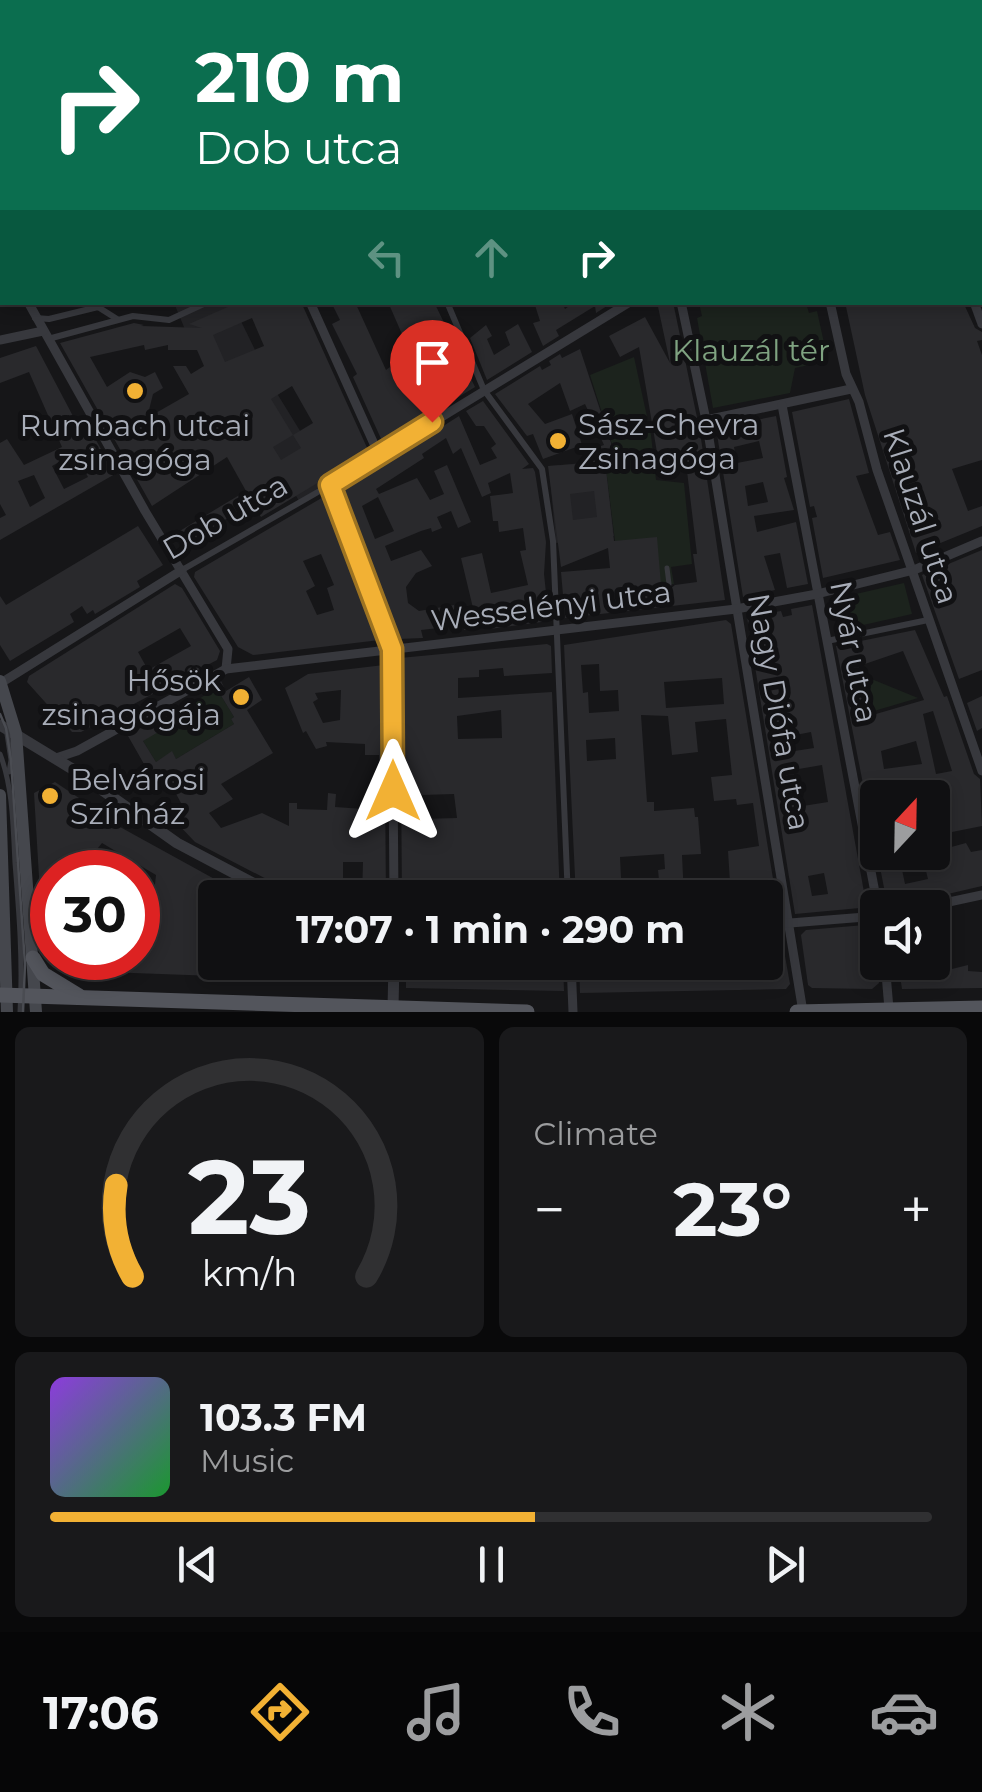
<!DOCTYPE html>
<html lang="en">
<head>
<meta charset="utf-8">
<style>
  body { margin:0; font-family:Montserrat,sans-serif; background:#19191b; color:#f1f3f6; height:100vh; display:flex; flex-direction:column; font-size:38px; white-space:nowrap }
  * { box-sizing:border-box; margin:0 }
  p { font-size:32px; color:#9c9d9f }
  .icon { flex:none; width:55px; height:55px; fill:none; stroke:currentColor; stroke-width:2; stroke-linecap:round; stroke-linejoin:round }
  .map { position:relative; height:1012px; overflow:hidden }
  .panel { display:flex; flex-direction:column; gap:15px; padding:15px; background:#09090a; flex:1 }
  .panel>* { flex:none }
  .hud { position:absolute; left:0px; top:0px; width:982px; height:305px; box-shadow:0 5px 15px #0003,0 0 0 2px #303032; background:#0b6e4f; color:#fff; overflow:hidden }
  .needle { width:65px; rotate:22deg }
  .fabs { position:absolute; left:860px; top:780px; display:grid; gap:20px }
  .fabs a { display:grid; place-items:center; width:90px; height:90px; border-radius:10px; background:#101012; box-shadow:0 5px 15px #0003,0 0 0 2px #303032; font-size:50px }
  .speed { position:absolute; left:30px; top:850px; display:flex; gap:20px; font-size:50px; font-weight:700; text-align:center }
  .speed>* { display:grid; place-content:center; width:130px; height:130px; border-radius:50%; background:#101012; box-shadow:0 5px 15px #0003,0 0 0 2px #303032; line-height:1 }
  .speed .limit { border:15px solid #d22; background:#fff; color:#111 }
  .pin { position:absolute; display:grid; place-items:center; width:85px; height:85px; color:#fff; margin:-102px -42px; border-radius:50% 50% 50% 0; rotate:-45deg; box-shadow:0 0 10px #0007 }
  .pin .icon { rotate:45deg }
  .me { position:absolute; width:110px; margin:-55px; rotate:0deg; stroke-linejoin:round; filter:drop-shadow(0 0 8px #0008) }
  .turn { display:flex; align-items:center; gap:35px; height:210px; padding:0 30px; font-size:45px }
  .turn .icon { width:130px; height:130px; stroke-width:2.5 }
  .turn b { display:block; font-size:70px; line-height:85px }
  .lanes { display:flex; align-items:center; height:95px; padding:0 30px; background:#0003; justify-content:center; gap:50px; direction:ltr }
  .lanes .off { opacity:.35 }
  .big { font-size:75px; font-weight:700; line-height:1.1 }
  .panel .tile { flex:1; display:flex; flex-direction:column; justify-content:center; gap:15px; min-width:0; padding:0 35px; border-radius:15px; background:#19191b }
  .panel .dial { align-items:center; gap:0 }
  .dial svg { height:260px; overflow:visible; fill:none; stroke:#303032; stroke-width:7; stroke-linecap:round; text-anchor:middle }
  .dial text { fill:#f1f3f6; stroke:none }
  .song { display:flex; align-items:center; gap:30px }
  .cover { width:120px; height:120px; border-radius:15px; background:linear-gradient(135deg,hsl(270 70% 55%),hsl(130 70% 35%)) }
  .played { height:10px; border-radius:5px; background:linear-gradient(90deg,#f2b134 55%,#303032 55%) }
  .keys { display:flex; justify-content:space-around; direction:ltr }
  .heat { display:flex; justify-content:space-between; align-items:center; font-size:55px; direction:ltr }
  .panel .tiles { flex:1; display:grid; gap:15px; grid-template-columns:1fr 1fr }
  .tile:last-child { grid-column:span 2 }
  .trip { position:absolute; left:198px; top:880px; width:585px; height:100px; border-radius:10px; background:#101012; box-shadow:0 5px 15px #0003,0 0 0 2px #303032; font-weight:700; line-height:100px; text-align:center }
  .menu { display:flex; height:160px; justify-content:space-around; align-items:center; background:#060607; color:#9c9d9f }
  .menu .icon { width:70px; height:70px }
  .menu .active { color:#f2b134 }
  .menu b { font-size:45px; color:#f1f3f6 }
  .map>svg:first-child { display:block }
  .built { fill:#222225 }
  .green { fill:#1c231d }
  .building { fill:#29292c; fill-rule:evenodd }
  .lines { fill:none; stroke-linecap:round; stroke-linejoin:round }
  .service { stroke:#37383d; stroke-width:5 }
  .pedestrian { stroke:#37383d; stroke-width:6 }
  .minor { stroke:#37383d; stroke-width:9 }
  .tertiary { stroke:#37383d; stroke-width:11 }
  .secondary { stroke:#45474d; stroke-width:12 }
  .primary { stroke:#53555c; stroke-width:15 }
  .tram { stroke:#4a4c52; stroke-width:2.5 }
  .route-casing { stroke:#9d7322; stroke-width:25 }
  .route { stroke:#f2b134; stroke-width:18 }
  .poi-dot { fill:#f2b134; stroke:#111113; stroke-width:4 }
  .labels { text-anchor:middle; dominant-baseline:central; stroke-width:10; stroke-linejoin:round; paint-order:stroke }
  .park-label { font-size:30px; fill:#7fa381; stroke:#111113 }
  .poi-label { font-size:30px; fill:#a8adb8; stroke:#111113; text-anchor:start }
  .street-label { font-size:30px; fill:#a8adb8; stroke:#111113 }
</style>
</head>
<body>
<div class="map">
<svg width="982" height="1012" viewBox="0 0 982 1012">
  <rect width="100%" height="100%" fill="#161618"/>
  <g class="built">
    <path d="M 174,303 L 263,303 L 239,317 L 273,387 L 331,481 L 299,501 L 204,334 L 189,339 Z"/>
    <path d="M 605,461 L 614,536 L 556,543 L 549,466 Z"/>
  </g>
  <g class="green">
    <path d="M 699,303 L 806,303 L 809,313 L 817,311 L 828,361 L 795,368 L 790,393 L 713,408 L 697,318 L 702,316 Z"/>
    <path d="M 634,357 L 651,435 L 656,480 L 684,483 L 692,564 L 671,567 L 674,584 L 661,585 L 615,541 L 605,461 L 616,457 L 590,375 Z"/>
    <path d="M 904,583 L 912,614 L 841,630 L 834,599 Z"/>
    <path d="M 869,678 L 918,698 L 874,711 Z"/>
    <path d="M 214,690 L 217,695 L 220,694 L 234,717 L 231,719 L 234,724 L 176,759 L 172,752 L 156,762 L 143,741 L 156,724 Z"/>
  </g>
  <g class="building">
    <path d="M 228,302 L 301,302 L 369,452 L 261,517 L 253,503 L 181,546 L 173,535 L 246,491 L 227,457 L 152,506 L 60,343 L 134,323 L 144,325 L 141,326 L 202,328 L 189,324 L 230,306 ZM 252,318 L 264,346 L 225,362 L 213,335 ZM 144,345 L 145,350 L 168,345 L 168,350 L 197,350 L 204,366 L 191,374 L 186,366 L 173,366 L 189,394 L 147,418 L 153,394 L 163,388 L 155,372 L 145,377 L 130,372 L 107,387 L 90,357 ZM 292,386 L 313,423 L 293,435 L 271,399 ZM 293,435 L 301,448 L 281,460 L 273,447 Z"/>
    <path d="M 331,302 L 355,302 L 386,370 L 390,367 L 393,375 L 415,364 L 388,302 L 434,302 L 475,387 L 383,443 L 353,377 L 357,374 L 332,324 L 340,320 Z"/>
    <path d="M 534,302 L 562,302 L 565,309 L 575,302 L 613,302 L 596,313 L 595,306 L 556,330 L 559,336 L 543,346 L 533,323 L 540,321 Z"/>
    <path d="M 657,302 L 673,302 L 700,432 L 725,600 L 565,618 L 561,572 L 610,568 L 608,548 L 561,567 L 548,466 L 591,463 L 586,451 L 604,445 L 585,404 L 570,411 L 560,383 L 528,404 L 545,424 L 572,414 L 582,445 L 543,459 L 533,434 L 527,436 L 495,394 L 540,366 L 542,370 L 551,365 L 549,361 L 560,354 L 562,358 L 580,349 L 616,458 L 605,461 L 614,541 L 657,537 L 661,585 L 669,590 L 675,585 L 697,582 L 693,554 L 697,554 L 687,471 L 660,470 L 639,347 L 620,357 L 609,336 L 645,317 L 670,363 ZM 594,491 L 597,517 L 573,520 L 570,494 Z"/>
    <path d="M 845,302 L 963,302 L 975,328 L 982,332 L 982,340 L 977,341 L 982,355 L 982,460 L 952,469 L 968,511 L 982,506 L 982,526 L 916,553 L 865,395 Z"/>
    <path d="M 518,324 L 532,352 L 487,380 L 470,338 L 486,325 L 492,336 L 487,339 L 494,355 L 510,345 L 505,332 Z"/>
    <path d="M 36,346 L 84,437 L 92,433 L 115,474 L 0,540 L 0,518 L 6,515 L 0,504 L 0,443 L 7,439 L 24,465 L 62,447 L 29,372 L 0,383 L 0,358 ZM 76,453 L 88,477 L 64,489 L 52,466 ZM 34,475 L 45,498 L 30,507 L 18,481 Z"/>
    <path d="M 849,399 L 869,473 L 856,476 L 878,535 L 890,532 L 900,560 L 823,578 L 812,518 L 817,517 L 814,506 L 810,507 L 792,412 Z"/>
    <path d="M 483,401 L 529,464 L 522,469 L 533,468 L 535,472 L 546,542 L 544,574 L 549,621 L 490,629 L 489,626 L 464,630 L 464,625 L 421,630 L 423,638 L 398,639 L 341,491 L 459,416 L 480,465 L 497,458 L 491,448 L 496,444 L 484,426 L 476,426 L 466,411 ZM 446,438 L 453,454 L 461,448 L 482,497 L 491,493 L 488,483 L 510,473 L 513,493 L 490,496 L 493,521 L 498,521 L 499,532 L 523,528 L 526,550 L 520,551 L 528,585 L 491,593 L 482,553 L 461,558 L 473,608 L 455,609 L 454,605 L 419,611 L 408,603 L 406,587 L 416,573 L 432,566 L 421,550 L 391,561 L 385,546 L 421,531 L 431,528 L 432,532 L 442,528 L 437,517 L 451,511 L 458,528 L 471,522 L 447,465 L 434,471 L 444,494 L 430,500 L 417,478 L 379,494 L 376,489 L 424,458 L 422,454 ZM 378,497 L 394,531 L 375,539 L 362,506 Z"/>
    <path d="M 776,416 L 787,477 L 784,478 L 794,510 L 754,516 L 757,532 L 796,522 L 808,584 L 787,588 L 780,553 L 764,556 L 775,590 L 743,597 L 716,428 ZM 759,441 L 763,458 L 737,463 L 734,447 ZM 763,482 L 768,502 L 748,506 L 745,486 Z"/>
    <path d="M 325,496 L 380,640 L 253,655 L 238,647 L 194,577 L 195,572 ZM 321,554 L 334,585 L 327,588 L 334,610 L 317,615 L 306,591 L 315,586 L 303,561 Z"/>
    <path d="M 138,526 L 163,565 L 137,581 L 140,587 L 95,614 L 93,610 L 87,614 L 82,606 L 70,614 L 74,622 L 10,661 L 0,645 L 0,596 L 6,605 Z"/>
    <path d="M 982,550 L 982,670 L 959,679 L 922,575 Z"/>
    <path d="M 175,584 L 182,588 L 220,651 L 217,660 L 81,732 L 72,732 L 27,682 L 29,676 ZM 180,628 L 191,646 L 148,670 L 138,652 Z"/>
    <path d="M 812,605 L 866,903 L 860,908 L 795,914 L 747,617 L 781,611 L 783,617 L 792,615 L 791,609 ZM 811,732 L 814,748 L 788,752 L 785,737 ZM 822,765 L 828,802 L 803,806 L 793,770 ZM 824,873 L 828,894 L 812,896 L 808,876 Z"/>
    <path d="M 726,620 L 731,624 L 779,915 L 765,917 L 765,898 L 731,898 L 728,851 L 759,846 L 753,803 L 737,805 L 736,799 L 714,801 L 711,777 L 732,775 L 726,719 L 695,722 L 698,752 L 672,755 L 668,716 L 641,715 L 647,802 L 654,802 L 654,811 L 694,808 L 695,817 L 698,817 L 701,854 L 682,855 L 684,898 L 666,898 L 665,880 L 659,880 L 658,870 L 665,869 L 664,854 L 620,857 L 621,878 L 616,878 L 617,898 L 576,898 L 564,645 ZM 599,664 L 600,691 L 618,690 L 619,711 L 589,713 L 588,692 L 583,693 L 581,665 ZM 722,678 L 724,704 L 666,708 L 664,682 ZM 615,738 L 616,759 L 587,761 L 586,740 Z"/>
    <path d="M 915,630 L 944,697 L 947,696 L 974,774 L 980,779 L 982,826 L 932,836 L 932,798 L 878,798 L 878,835 L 873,835 L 836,646 ZM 903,651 L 924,700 L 869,716 L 859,666 ZM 933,711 L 952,771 L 936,774 L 923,714 ZM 916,741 L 922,764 L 884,769 L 881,751 Z"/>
    <path d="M 547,644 L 551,646 L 552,673 L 504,676 L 503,668 L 479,670 L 479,677 L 458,678 L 458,698 L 552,692 L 560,898 L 402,898 L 400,658 ZM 501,710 L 502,738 L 458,739 L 457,716 ZM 454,794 L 457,818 L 422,819 L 422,795 Z"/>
    <path d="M 384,665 L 386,898 L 362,898 L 363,862 L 343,862 L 343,898 L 303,898 L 195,842 L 174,820 L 179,817 L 170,809 L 181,803 L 167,777 L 162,772 L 152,778 L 128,736 L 153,720 L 160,731 L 143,741 L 156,762 L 172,751 L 176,759 L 234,724 L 231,719 L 234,717 L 220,694 L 224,692 L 217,696 L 212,686 L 221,681 L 226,691 L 249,677 L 262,700 L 247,710 L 273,753 L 221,784 L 233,799 L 209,813 L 221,828 L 262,813 L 289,826 L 289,803 L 297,803 L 297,809 L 327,810 L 328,793 L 336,794 L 335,807 L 378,810 L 379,755 L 365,755 L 365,744 L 326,742 L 327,746 L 316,749 L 306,731 L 303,733 L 285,688 L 308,674 ZM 341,690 L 340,720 L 323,723 L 313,702 L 318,699 L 315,693 Z"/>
    <path d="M 982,696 L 982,728 L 977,731 L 967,703 Z"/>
    <path d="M 55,782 L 112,820 L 111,822 L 249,898 L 215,898 L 215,962 L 378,962 L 377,982 L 106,972 L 107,958 L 138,958 L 148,948 L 156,875 L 102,843 L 85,864 L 94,864 L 94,872 L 52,872 L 52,909 L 41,910 L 34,793 Z"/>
    <path d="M 966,843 L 971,852 L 982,850 L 982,886 L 888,908 L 877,852 L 917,852 L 918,856 L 900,860 L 905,884 L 928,879 L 922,855 Z"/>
    <path d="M 952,916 L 952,969 L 968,965 L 968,971 L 982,972 L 982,988 L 902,989 L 898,962 L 932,962 L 932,920 Z"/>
    <path d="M 865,925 L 873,931 L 879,983 L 872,989 L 812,988 L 808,985 L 801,935 L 806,930 Z"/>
    <path d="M 781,934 L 790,984 L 786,989 L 580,993 L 579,962 L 598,962 L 598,972 L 618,972 L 618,962 L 636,962 L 636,971 L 657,970 L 656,962 L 678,962 L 678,966 L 714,962 L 714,972 L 736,972 L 736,965 L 765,969 L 765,935 Z"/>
    <path d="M 406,962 L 467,962 L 468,969 L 483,969 L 483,962 L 528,962 L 532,968 L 551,969 L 551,962 L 563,962 L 564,991 L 406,988 Z"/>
  </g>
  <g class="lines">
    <g class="service">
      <path d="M 667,568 L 669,584"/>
      <path d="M 7,734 L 11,760 L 9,772"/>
      <path d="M 0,754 C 13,788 13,826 15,863 C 19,913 23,962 20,1012"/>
    </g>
    <g class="pedestrian">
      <path d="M 774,0 L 775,2"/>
      <path d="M 447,302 L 484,390 L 542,469 L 553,541 L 568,898"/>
      <path d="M 35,318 L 49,319 L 98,307 L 117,319"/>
      <path d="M 48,339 L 133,316 L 169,320 L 208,302"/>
      <path d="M 182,570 L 330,485"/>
      <path d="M 827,641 L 928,620"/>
    </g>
    <g class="minor">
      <path d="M 116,0 L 116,2"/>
      <path d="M 342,0 L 343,2"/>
      <path d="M 553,0 L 554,2"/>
      <path d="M 608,0 L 609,2"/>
      <path d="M 886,0 L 887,2"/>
      <path d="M 594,2 L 599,0"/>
      <path d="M 980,159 L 982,159"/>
      <path d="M 0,207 L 2,207"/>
      <path d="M 0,249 L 2,253"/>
      <path d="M 28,302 L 145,511 L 228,649 L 226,669"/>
      <path d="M 310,302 L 379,455"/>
      <path d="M 681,302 L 706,420 L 851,389"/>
      <path d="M 830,302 L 846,374 L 859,402 L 877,470 L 982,771"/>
      <path d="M 974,302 L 982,324"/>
      <path d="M 0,340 L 43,331"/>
      <path d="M 782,405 L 878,908"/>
      <path d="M 706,420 L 803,1012"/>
      <path d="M 1,683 L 182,570"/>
      <path d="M 56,758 L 77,751 L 226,669 L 736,609 L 817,594 L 914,570 L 982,541"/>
      <path d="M 394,898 L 392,649 L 330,485 L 630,302"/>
      <path d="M 921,908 L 982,895"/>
      <path d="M 765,925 L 878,916"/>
      <path d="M 571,962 L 573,1012"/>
      <path d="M 885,962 L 889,1009"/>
    </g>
    <g class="tertiary">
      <path d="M 0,725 L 74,770 L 177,843 L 281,898"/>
      <path d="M 393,1008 L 394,962"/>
    </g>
    <g class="secondary">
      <path d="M 0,681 L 16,733 L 36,1012"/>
      <path d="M 0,795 L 7,1012"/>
    </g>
    <g class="primary">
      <path d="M 33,958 L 43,974 L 79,996"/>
      <path d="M 0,995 L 527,1012"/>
      <path d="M 797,1012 L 982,1008"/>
    </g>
    <path class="tram" d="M 0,714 L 6,728 L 11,760 L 25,964 L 23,1012"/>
  </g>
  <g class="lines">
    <defs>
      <path id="route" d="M 393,791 L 392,649 L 330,485 L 432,422"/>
    </defs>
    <use href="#route" class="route-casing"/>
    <use href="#route" class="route"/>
  </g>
  <g class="poi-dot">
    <circle cx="135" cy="391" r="10"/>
    <circle cx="558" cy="441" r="10"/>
    <circle cx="241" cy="697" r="10"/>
    <circle cx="50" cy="796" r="10"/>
  </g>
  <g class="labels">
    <g class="park-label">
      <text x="751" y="350">Klauzál tér</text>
    </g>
    <g class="poi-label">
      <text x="578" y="424">Sász-Chevra<tspan x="578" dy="34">Zsinagóga</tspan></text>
      <text x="135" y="425" text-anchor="middle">Rumbach utcai<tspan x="135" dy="34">zsinagóga</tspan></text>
      <text x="221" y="680" text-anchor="end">Hősök<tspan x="221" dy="34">zsinagógája</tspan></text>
      <text x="70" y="779">Belvárosi<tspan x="70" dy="34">Színház</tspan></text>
    </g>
    <g class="street-label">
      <text transform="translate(921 516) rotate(72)">Klauzál utca</text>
      <text transform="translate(225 517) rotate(-30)">Dob utca</text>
      <text transform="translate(551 606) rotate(-7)">Wesselényi utca</text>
      <text transform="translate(854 652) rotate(79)">Nyár utca</text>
      <text transform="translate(779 712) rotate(80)">Nagy Diófa utca</text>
    </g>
  </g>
</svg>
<div class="fabs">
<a><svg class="needle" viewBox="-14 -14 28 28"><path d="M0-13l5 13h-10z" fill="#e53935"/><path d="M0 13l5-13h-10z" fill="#9c9d9f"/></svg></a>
<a><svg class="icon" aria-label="sound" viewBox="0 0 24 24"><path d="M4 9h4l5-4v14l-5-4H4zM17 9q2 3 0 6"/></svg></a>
</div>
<div class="speed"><div class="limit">30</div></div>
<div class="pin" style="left:432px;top:422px;background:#d93025"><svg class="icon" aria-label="arrive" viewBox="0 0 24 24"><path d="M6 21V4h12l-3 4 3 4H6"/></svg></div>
<svg class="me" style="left:393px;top:791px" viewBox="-20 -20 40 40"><path d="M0-17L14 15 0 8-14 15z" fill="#f2b134" stroke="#fff" stroke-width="4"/></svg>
<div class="trip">17:07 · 1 min · 290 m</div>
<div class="hud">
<div class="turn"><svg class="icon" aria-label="right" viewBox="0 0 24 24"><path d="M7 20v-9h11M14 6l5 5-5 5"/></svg><div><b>210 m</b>Dob utca</div></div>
<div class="lanes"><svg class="icon off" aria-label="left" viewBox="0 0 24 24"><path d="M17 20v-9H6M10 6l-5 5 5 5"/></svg><svg class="icon off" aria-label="ahead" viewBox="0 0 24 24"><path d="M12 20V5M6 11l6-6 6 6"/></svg><svg class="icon" aria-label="right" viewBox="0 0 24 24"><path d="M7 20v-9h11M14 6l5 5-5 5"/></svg></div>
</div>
</div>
<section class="panel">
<div class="tiles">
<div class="tile dial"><svg viewBox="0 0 100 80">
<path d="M14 69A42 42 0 1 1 86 69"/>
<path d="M14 69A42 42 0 0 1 9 41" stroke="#f2b134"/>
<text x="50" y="56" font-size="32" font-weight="700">23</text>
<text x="50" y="72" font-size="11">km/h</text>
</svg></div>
<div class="tile"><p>Climate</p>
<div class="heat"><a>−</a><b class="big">23°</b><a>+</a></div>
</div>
<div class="tile">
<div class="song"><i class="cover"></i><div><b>103.3 FM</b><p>Music</p></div></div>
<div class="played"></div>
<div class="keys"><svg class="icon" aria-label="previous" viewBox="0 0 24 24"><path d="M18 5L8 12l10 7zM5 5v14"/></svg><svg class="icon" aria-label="pause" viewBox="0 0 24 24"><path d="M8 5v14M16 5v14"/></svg><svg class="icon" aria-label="next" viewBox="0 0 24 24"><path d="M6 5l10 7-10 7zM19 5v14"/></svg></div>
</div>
</div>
</section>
<nav class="menu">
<b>17:06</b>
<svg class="icon active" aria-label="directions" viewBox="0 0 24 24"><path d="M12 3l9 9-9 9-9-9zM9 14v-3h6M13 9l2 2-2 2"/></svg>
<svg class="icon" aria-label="music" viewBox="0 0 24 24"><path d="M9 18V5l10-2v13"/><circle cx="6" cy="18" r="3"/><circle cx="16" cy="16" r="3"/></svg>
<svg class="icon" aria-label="phone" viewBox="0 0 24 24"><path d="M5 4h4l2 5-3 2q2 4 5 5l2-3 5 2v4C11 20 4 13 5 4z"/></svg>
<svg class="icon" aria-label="climate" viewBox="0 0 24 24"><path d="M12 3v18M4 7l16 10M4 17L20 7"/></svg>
<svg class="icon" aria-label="car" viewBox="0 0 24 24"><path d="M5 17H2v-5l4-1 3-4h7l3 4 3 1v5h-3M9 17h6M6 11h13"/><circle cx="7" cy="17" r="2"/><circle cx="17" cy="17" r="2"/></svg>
</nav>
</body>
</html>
